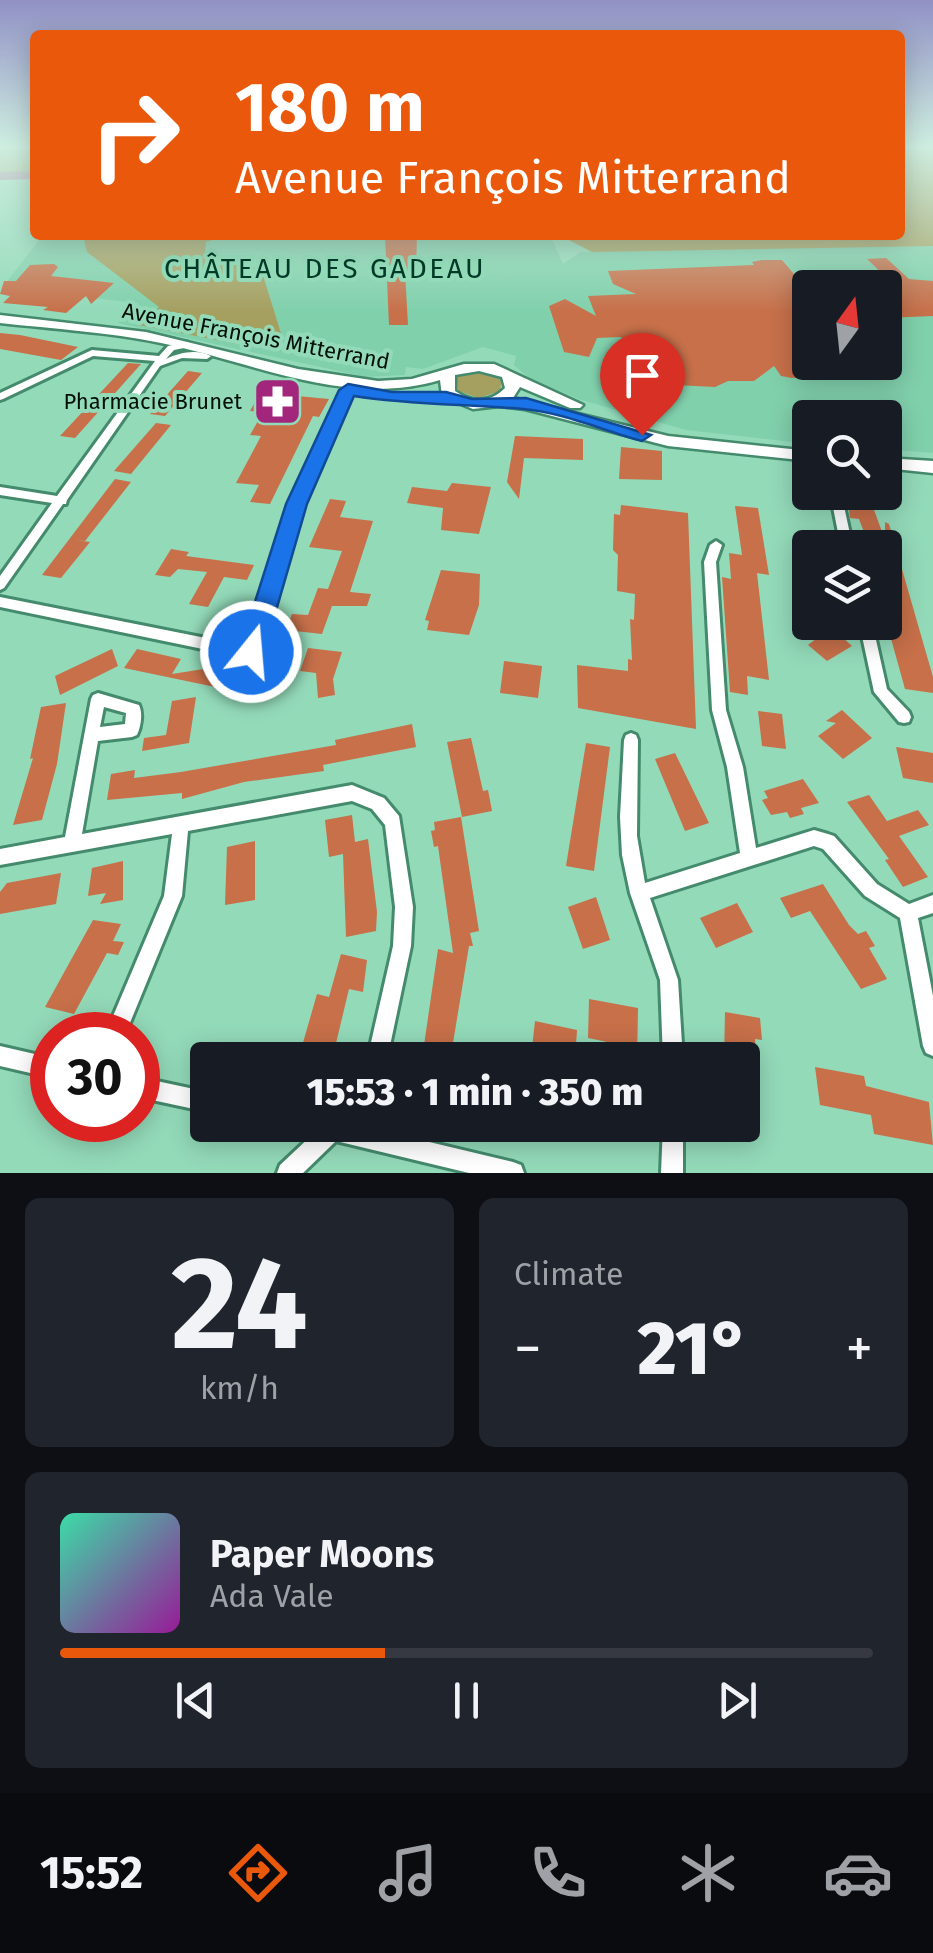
<!DOCTYPE html>
<html lang="en">
<head>
<meta charset="utf-8">
<style>
  body { margin:0; font-family:"Fira Sans",sans-serif; background:#20242c; color:#f1f3f6; height:100vh; display:flex; flex-direction:column; font-size:38px; white-space:nowrap }
  * { box-sizing:border-box; margin:0 }
  p { font-size:32px; color:#9ea1a6 }
  .icon { flex:none; width:55px; height:55px; fill:none; stroke:currentColor; stroke-width:2; stroke-linecap:round; stroke-linejoin:round }
  .map { position:relative; height:1173px; overflow:hidden }
  .side { display:flex; flex-direction:column; gap:25px; padding:25px; background:#0d0f14; flex:1 }
  .side>* { flex:none }
  .hud { position:absolute; left:30px; top:30px; width:875px; height:210px; border-radius:10px; box-shadow:0 5px 25px #0003; background:#ea580c; color:#fff; overflow:hidden }
  .needle { width:65px; rotate:15deg }
  .fabs { position:absolute; left:792px; top:270px; display:grid; gap:20px }
  .fabs a { display:grid; place-items:center; width:110px; height:110px; border-radius:10px; background:#171b24; box-shadow:0 5px 25px #0003; font-size:50px }
  .speed { position:absolute; left:30px; top:1012px; display:flex; gap:20px; font-size:50px; font-weight:700; text-align:center }
  .speed>* { display:grid; place-content:center; width:130px; height:130px; border-radius:50%; background:#171b24; box-shadow:0 5px 25px #0003; line-height:1 }
  .speed .limit { border:15px solid #d22; background:#fff; color:#111 }
  .pin { position:absolute; display:grid; place-items:center; width:85px; height:85px; color:#fff; margin:-102px -42px; border-radius:50% 50% 50% 0; rotate:-45deg; box-shadow:0 0 10px #0007 }
  .pin .icon { rotate:45deg }
  .me { position:absolute; width:110px; margin:-55px; rotate:17deg; stroke-linejoin:round; filter:drop-shadow(0 0 8px #0008) }
  .turn { display:flex; align-items:center; gap:35px; height:210px; padding:0 40px; font-size:45px }
  .turn .icon { width:130px; height:130px; stroke-width:2.5 }
  .turn b { display:block; font-size:70px; line-height:85px }
  .big { font-size:75px; font-weight:800; line-height:1.1 }
  .side .tile { flex:1; display:flex; flex-direction:column; justify-content:center; gap:15px; min-width:0; padding:0 35px; border-radius:15px; background:#20242c }
  .side .dial { align-items:center; gap:0 }
  .dial b { font-size:130px; line-height:1 }
  .song { display:flex; align-items:center; gap:30px }
  .cover { width:120px; height:120px; border-radius:15px; background:linear-gradient(135deg,hsl(160 70% 55%),hsl(300 70% 35%)) }
  .played { height:10px; border-radius:5px; background:linear-gradient(90deg,#ea580c 40%,#363941 40%) }
  .keys { display:flex; justify-content:space-around; direction:ltr }
  .heat { display:flex; justify-content:space-between; align-items:center; font-size:55px; direction:ltr }
  .side .tiles { flex:1; display:grid; gap:25px; grid-template-columns:1fr 1fr }
  .tile:last-child { grid-column:span 2 }
  .trip { position:absolute; left:190px; top:1042px; width:570px; height:100px; border-radius:10px; background:#171b24; box-shadow:0 5px 25px #0003; font-weight:800; line-height:100px; text-align:center }
  .tabs { display:flex; height:160px; justify-content:space-around; align-items:center; background:#090b0e; color:#9ea1a6 }
  .tabs .icon { width:70px; height:70px }
  .tabs .active { color:#ea580c }
  .tabs b { font-size:45px; color:#f1f3f6 }
  .map>svg:first-child { display:block }
  .built { fill:#81d0ac; fill-rule:evenodd }
  .green { fill:#a59f60 }
  .lines { fill:none; stroke-linecap:round; stroke-linejoin:round }
  .river { fill:#ae5d90; fill-rule:evenodd }
  .building { fill:#c7704a }
  .street-casing { stroke:#448a6c; stroke-width:6 }
  .primary-casing { stroke:#448a6c; stroke-width:5 }
  .street { fill:#fff; fill-rule:evenodd }
  .primary { fill:#fff; fill-rule:evenodd }
  .route { fill:#1a73e8; stroke:#114b97; stroke-width:2.5 }
  .labels { text-anchor:middle; dominant-baseline:central; stroke-width:8; stroke-linejoin:round; paint-order:stroke }
  .far-street-label { font-size:22px; fill:#001008; stroke:#93dab9 }
  .far-poi-label { font-size:22px; fill:#001008; stroke:#93dab9; text-anchor:end }
  .far-quarter-label { font-size:28px; letter-spacing:2.5px; fill:#003b27; stroke:#93dab9 }
</style>
</head>
<body>
<div class="map">
<svg width="933" height="1173" viewBox="0 0 933 1173">
  <rect width="100%" height="100%" fill="#93dab9"/>
  <path class="built" d="M 43,235 L 550,235 L 563,264 L 581,252 L 933,244 L 933,453 L 885,449 L 885,418 L 810,418 L 810,444 L 686,430 L 578,399 L 529,378 L 514,365 L 516,356 L 483,347 L 423,369 L 406,367 L 405,375 L 366,377 L 118,323 L 138,303 L 2,288 ZM 810,288 L 885,288 L 885,362 L 810,362 Z"/>
  <g class="green">
    <path d="M 0,148 L 35,148 L 35,175 L 0,176 Z"/>
    <path d="M 900,148 L 933,148 L 933,246 L 592,252 L 559,235 L 900,235 Z"/>
    <path d="M 83,235 L 228,235 L 206,242 L 205,254 L 239,258 L 262,272 L 283,340 L 259,348 L 139,325 L 159,307 L 87,252 Z"/>
    <path d="M 476,369 L 502,378 L 500,391 L 479,398 L 458,391 L 456,377 Z"/>
  </g>
  <g class="lines">
    <path class="river" d="M 35,171 L 35,179 L 0,180 L 0,172 Z"/>
  </g>
  <g class="building">
    <path d="M 385,235 L 417,235 L 416,272 L 405,272 L 408,325 L 389,325 Z"/>
    <path d="M 886,258 L 909,279 L 933,281 L 933,316 L 885,318 L 888,279 L 867,259 Z"/>
    <path d="M 762,260 L 782,260 L 800,281 L 810,281 L 810,362 L 886,362 L 886,373 L 792,378 L 781,376 L 774,366 L 754,381 L 728,381 L 715,387 L 675,385 L 653,382 L 660,378 L 645,370 L 651,365 L 643,353 L 651,350 L 620,337 L 597,338 L 589,357 L 564,352 L 549,306 L 565,299 L 596,316 L 588,296 L 636,294 L 613,284 L 608,271 L 754,265 L 752,262 Z"/>
    <path d="M 54,264 L 58,267 L 51,276 L 114,283 L 91,304 L 86,296 L 66,313 L 43,310 L 48,307 L 3,303 L 10,296 L 0,294 L 4,281 L 16,281 L 30,265 Z"/>
    <path d="M 0,333 L 20,335 L 78,347 L 61,360 L 0,349 Z"/>
    <path d="M 128,363 L 141,364 L 75,438 L 60,436 Z"/>
    <path d="M 188,371 L 202,373 L 165,416 L 150,414 Z"/>
    <path d="M 276,394 L 329,399 L 319,417 L 313,416 L 270,504 L 250,502 L 259,485 L 236,483 L 261,436 L 250,435 L 263,412 L 250,411 L 259,395 Z"/>
    <path d="M 156,423 L 171,425 L 131,474 L 114,471 Z"/>
    <path d="M 515,436 L 583,439 L 583,460 L 524,458 L 519,499 L 507,482 Z"/>
    <path d="M 621,447 L 662,451 L 662,480 L 619,479 Z"/>
    <path d="M 115,479 L 131,482 L 85,541 L 75,540 L 90,542 L 61,578 L 42,575 Z"/>
    <path d="M 452,483 L 491,487 L 479,534 L 441,530 L 443,508 L 407,503 L 412,487 L 447,491 Z"/>
    <path d="M 330,499 L 346,501 L 340,517 L 373,521 L 350,592 L 371,594 L 367,606 L 332,606 L 322,634 L 286,630 L 292,614 L 308,615 L 318,588 L 328,589 L 342,551 L 309,547 Z"/>
    <path d="M 848,504 L 873,507 L 885,540 L 885,522 L 889,524 L 933,677 L 933,693 L 905,689 L 885,617 L 885,548 L 870,548 L 859,519 L 850,518 Z"/>
    <path d="M 621,505 L 688,513 L 696,729 L 578,708 L 577,665 L 628,671 L 628,659 L 632,660 L 630,619 L 634,620 L 635,594 L 617,591 L 618,555 L 613,550 L 614,514 L 620,515 Z"/>
    <path d="M 735,506 L 758,508 L 769,575 L 757,573 L 769,680 L 747,676 L 748,695 L 730,692 L 722,577 L 731,579 L 729,553 L 742,555 Z"/>
    <path d="M 171,549 L 189,552 L 186,556 L 254,565 L 247,580 L 224,577 L 208,607 L 189,604 L 207,572 L 178,569 L 170,577 L 155,575 Z"/>
    <path d="M 441,570 L 480,574 L 479,605 L 469,635 L 427,630 L 429,621 L 425,620 Z"/>
    <path d="M 831,627 L 852,646 L 827,661 L 808,645 Z"/>
    <path d="M 308,648 L 342,652 L 333,679 L 335,695 L 318,698 L 316,673 L 300,671 Z"/>
    <path d="M 112,649 L 118,666 L 60,695 L 55,676 Z"/>
    <path d="M 137,649 L 181,659 L 172,674 L 216,667 L 215,687 L 124,668 Z"/>
    <path d="M 504,661 L 542,666 L 538,698 L 500,693 Z"/>
    <path d="M 196,697 L 189,743 L 142,751 L 144,738 L 166,735 L 172,701 Z"/>
    <path d="M 66,703 L 57,764 L 42,820 L 13,825 L 33,758 L 30,759 L 41,707 Z"/>
    <path d="M 842,710 L 872,738 L 843,759 L 818,736 L 836,723 L 826,721 Z"/>
    <path d="M 758,711 L 782,714 L 786,749 L 762,746 Z"/>
    <path d="M 412,724 L 416,747 L 323,765 L 324,771 L 244,782 L 182,799 L 182,793 L 107,800 L 111,774 L 135,770 L 134,778 L 181,772 L 336,745 L 335,740 Z"/>
    <path d="M 471,738 L 483,791 L 488,790 L 492,811 L 462,817 L 447,742 Z"/>
    <path d="M 586,743 L 610,747 L 594,871 L 566,866 Z"/>
    <path d="M 896,747 L 933,753 L 933,783 L 903,778 Z"/>
    <path d="M 675,753 L 709,823 L 685,831 L 655,759 Z"/>
    <path d="M 803,779 L 819,803 L 801,808 L 804,814 L 790,818 L 787,812 L 771,815 L 762,800 L 768,798 L 764,791 Z"/>
    <path d="M 869,795 L 887,821 L 918,810 L 929,825 L 899,836 L 928,877 L 903,887 L 885,860 L 889,859 L 847,802 Z"/>
    <path d="M 352,815 L 355,842 L 368,839 L 377,912 L 376,931 L 346,937 L 343,854 L 329,857 L 325,820 Z"/>
    <path d="M 461,817 L 479,931 L 470,933 L 473,946 L 469,946 L 453,1043 L 458,1044 L 456,1060 L 423,1052 L 438,949 L 453,953 L 438,846 L 434,847 L 431,831 L 435,830 L 434,822 Z"/>
    <path d="M 255,841 L 255,900 L 225,905 L 227,847 Z"/>
    <path d="M 123,861 L 123,900 L 100,904 L 106,893 L 88,896 L 92,868 Z"/>
    <path d="M 61,873 L 56,904 L 0,914 L 0,892 L 7,883 Z"/>
    <path d="M 823,884 L 849,925 L 858,934 L 866,931 L 875,946 L 869,948 L 887,979 L 861,989 L 810,911 L 791,918 L 780,898 Z"/>
    <path d="M 596,897 L 610,940 L 583,949 L 568,907 Z"/>
    <path d="M 737,903 L 753,932 L 716,948 L 700,918 Z"/>
    <path d="M 93,920 L 121,924 L 113,941 L 124,942 L 118,955 L 107,953 L 74,1014 L 45,1007 Z"/>
    <path d="M 341,954 L 367,960 L 363,992 L 349,989 L 332,1060 L 298,1060 L 317,994 L 329,997 Z"/>
    <path d="M 589,999 L 638,1008 L 637,1060 L 616,1060 L 617,1044 L 588,1038 Z"/>
    <path d="M 725,1012 L 760,1018 L 762,1040 L 755,1039 L 760,1091 L 742,1087 L 742,1060 L 724,1060 Z"/>
    <path d="M 535,1021 L 577,1030 L 575,1060 L 531,1058 Z"/>
    <path d="M 815,1067 L 864,1076 L 866,1086 L 929,1102 L 933,1145 L 874,1134 L 871,1115 L 820,1105 Z"/>
  </g>
  <g class="lines">
    <defs>
      <g id="street">
        <path d="M 186,342 L 189,343 L 189,347 L 174,350 L 166,359 C 180,352 198,349 211,356 L 207,359 L 182,358 L 160,366 L 67,500 L 66,504 L 63,504 L 4,588 L 0,590 L 0,576 L 52,503 L 0,495 L 0,487 L 57,496 L 155,361 L 93,356 L 3,399 L 0,400 L 0,393 L 92,350 L 159,356 L 168,346 Z"/>
        <path d="M 348,386 L 353,389 L 302,503 L 256,657 L 251,659 L 0,607 L 0,597 L 246,646 L 290,503 L 343,389 Z"/>
        <path d="M 830,492 L 841,492 L 853,548 L 841,548 Z"/>
        <path d="M 716,541 L 722,545 L 716,562 L 726,710 L 743,767 L 756,848 L 814,830 L 828,834 L 834,836 L 877,884 L 909,904 L 933,895 L 933,913 L 918,918 L 933,996 L 933,1056 L 926,1053 L 923,1046 L 900,918 L 865,896 L 823,849 L 814,846 L 650,898 L 678,980 L 683,1060 L 663,1060 L 660,980 L 630,893 L 622,855 L 620,817 L 624,740 L 626,735 L 631,733 L 636,735 L 638,740 L 637,836 L 645,883 L 740,853 L 727,767 L 712,710 L 704,562 L 710,545 Z"/>
        <path d="M 859,622 L 872,622 L 887,689 L 909,712 L 911,717 L 909,722 L 904,723 L 899,722 L 874,692 Z"/>
        <path d="M 98,693 L 139,705 C 143,713 141,727 137,735 L 132,737 L 98,741 L 82,834 L 352,785 L 384,798 L 399,816 L 413,907 L 411,946 L 387,1060 L 367,1060 L 393,946 L 395,907 L 385,825 L 372,809 L 352,801 L 188,831 L 182,896 L 125,1035 L 105,1035 L 164,896 L 172,834 L 0,865 L 0,849 L 65,837 L 91,699 L 93,695 ZM 104,707 L 126,713 L 125,724 L 100,727 Z"/>
        <path d="M 0,1046 L 52,1058 L 52,1078 L 0,1066 Z"/>
        <path d="M 138,1077 L 208,1092 L 208,1112 L 138,1097 Z"/>
        <path d="M 304,1125 L 358,1125 L 513,1162 L 521,1165 L 524,1173 L 469,1173 L 336,1141 L 303,1173 L 277,1173 L 280,1165 L 312,1135 L 307,1132 Z"/>
        <path d="M 663,1125 L 683,1125 L 683,1173 L 661,1173 Z"/>
      </g>
      <g id="primary">
        <path d="M 0,315 L 146,332 L 298,369 L 378,381 L 412,379 L 464,364 L 494,364 L 583,405 L 580,408 L 570,408 L 520,387 L 513,398 L 668,436 L 810,451 L 810,461 L 668,446 L 525,409 L 499,406 L 473,409 L 442,396 L 440,380 C 347,408 253,362 161,343 C 108,332 54,329 0,323 ZM 479,371 L 502,377 L 505,388 C 490,403 473,403 455,391 L 455,375 Z"/>
        <path d="M 885,458 L 933,461 L 933,473 L 885,468 Z"/>
      </g>
    </defs>
    <use href="#street" class="street-casing"/>
    <use href="#primary" class="primary-casing"/>
    <use href="#street" class="street"/>
    <use href="#primary" class="primary"/>
  </g>
  <linearGradient id="sky" x2="0" y2="1"><stop stop-color="#9191c5"/><stop offset="0.47" stop-color="#ceeee0"/><stop offset="1" stop-color="#ceeee0" stop-opacity="0"/></linearGradient>
  <rect width="933" height="312" fill="url(#sky)"/>
  <path class="route" d="M 348,384 L 392,392 L 446,392 L 472,399 L 526,398 L 651,435 L 642,441 C 604,431 562,412 523,409 C 466,404 410,405 354,396 L 307,504 L 264,652 L 260,660 L 243,660 L 239,652 L 286,504 L 339,390 Z"/>
  <defs>
    <symbol id="pharmacy-square" viewBox="-11 -11 22 22"><rect x="-9" y="-9" width="18" height="18" rx="4" fill="#a2277c" stroke="#93dab9"/><path d="M-2-6h4v4h4v4h-4v4h-4v-4h-4v-4h4Z" fill="#fff"/></symbol>
  </defs>
  <g fill-rule="evenodd">
    <use href="#pharmacy-square" x="250" y="374" width="55" height="55"/>
  </g>
  <g class="labels">
    <g class="far-street-label">
      <text transform="translate(256 336) rotate(11)">Avenue François Mitterrand</text>
    </g>
    <g class="far-poi-label">
      <text x="242" y="401">Pharmacie Brunet</text>
    </g>
    <g class="far-quarter-label">
      <text x="325" y="268">CHÂTEAU DES GADEAU</text>
    </g>
  </g>
</svg>
<div class="fabs">
<a><svg class="needle" viewBox="-14 -14 28 28"><path d="M0-13l5 13h-10z" fill="#e53935"/><path d="M0 13l5-13h-10z" fill="#9ea1a6"/></svg></a>
<a><svg class="icon" aria-label="search" viewBox="0 0 24 24"><circle cx="10" cy="10" r="6"/><path d="M15 15l6 6"/></svg></a>
<a><svg class="icon" aria-label="layers" viewBox="0 0 24 24"><path d="M12 4l9 5-9 5-9-5zM3 14l9 5 9-5"/></svg></a>
</div>
<div class="speed"><div class="limit">30</div></div>
<div class="pin" style="left:642px;top:435px;background:#d93025"><svg class="icon" aria-label="arrive" viewBox="0 0 24 24"><path d="M6 21V4h12l-3 4 3 4H6"/></svg></div>
<svg class="me" style="left:251px;top:652px" viewBox="-20 -20 40 40"><circle r="17" fill="#1a73e8" stroke="#fff" stroke-width="3"/><path d="M0-11L8 9 0 5-8 9z" fill="#fff"/></svg>
<div class="trip">15:53 · 1 min · 350 m</div>
<div class="hud">
<div class="turn"><svg class="icon" aria-label="right" viewBox="0 0 24 24"><path d="M7 20v-9h11M14 6l5 5-5 5"/></svg><div><b>180 m</b>Avenue François Mitterrand</div></div>
</div>
</div>
<section class="side">
<div class="tiles">
<div class="tile dial"><b>24</b><p>km/h</p></div>
<div class="tile"><p>Climate</p>
<div class="heat"><a>−</a><b class="big">21°</b><a>+</a></div>
</div>
<div class="tile">
<div class="song"><i class="cover"></i><div><b>Paper Moons</b><p>Ada Vale</p></div></div>
<div class="played"></div>
<div class="keys"><svg class="icon" aria-label="previous" viewBox="0 0 24 24"><path d="M18 5L8 12l10 7zM5 5v14"/></svg><svg class="icon" aria-label="pause" viewBox="0 0 24 24"><path d="M8 5v14M16 5v14"/></svg><svg class="icon" aria-label="next" viewBox="0 0 24 24"><path d="M6 5l10 7-10 7zM19 5v14"/></svg></div>
</div>
</div>
</section>
<nav class="tabs">
<b>15:52</b>
<svg class="icon active" aria-label="directions" viewBox="0 0 24 24"><path d="M12 3l9 9-9 9-9-9zM9 14v-3h6M13 9l2 2-2 2"/></svg>
<svg class="icon" aria-label="music" viewBox="0 0 24 24"><path d="M9 18V5l10-2v13"/><circle cx="6" cy="18" r="3"/><circle cx="16" cy="16" r="3"/></svg>
<svg class="icon" aria-label="phone" viewBox="0 0 24 24"><path d="M5 4h4l2 5-3 2q2 4 5 5l2-3 5 2v4C11 20 4 13 5 4z"/></svg>
<svg class="icon" aria-label="climate" viewBox="0 0 24 24"><path d="M12 3v18M4 7l16 10M4 17L20 7"/></svg>
<svg class="icon" aria-label="car" viewBox="0 0 24 24"><path d="M5 17H2v-5l4-1 3-4h7l3 4 3 1v5h-3M9 17h6M6 11h13"/><circle cx="7" cy="17" r="2"/><circle cx="17" cy="17" r="2"/></svg>
</nav>
</body>
</html>
